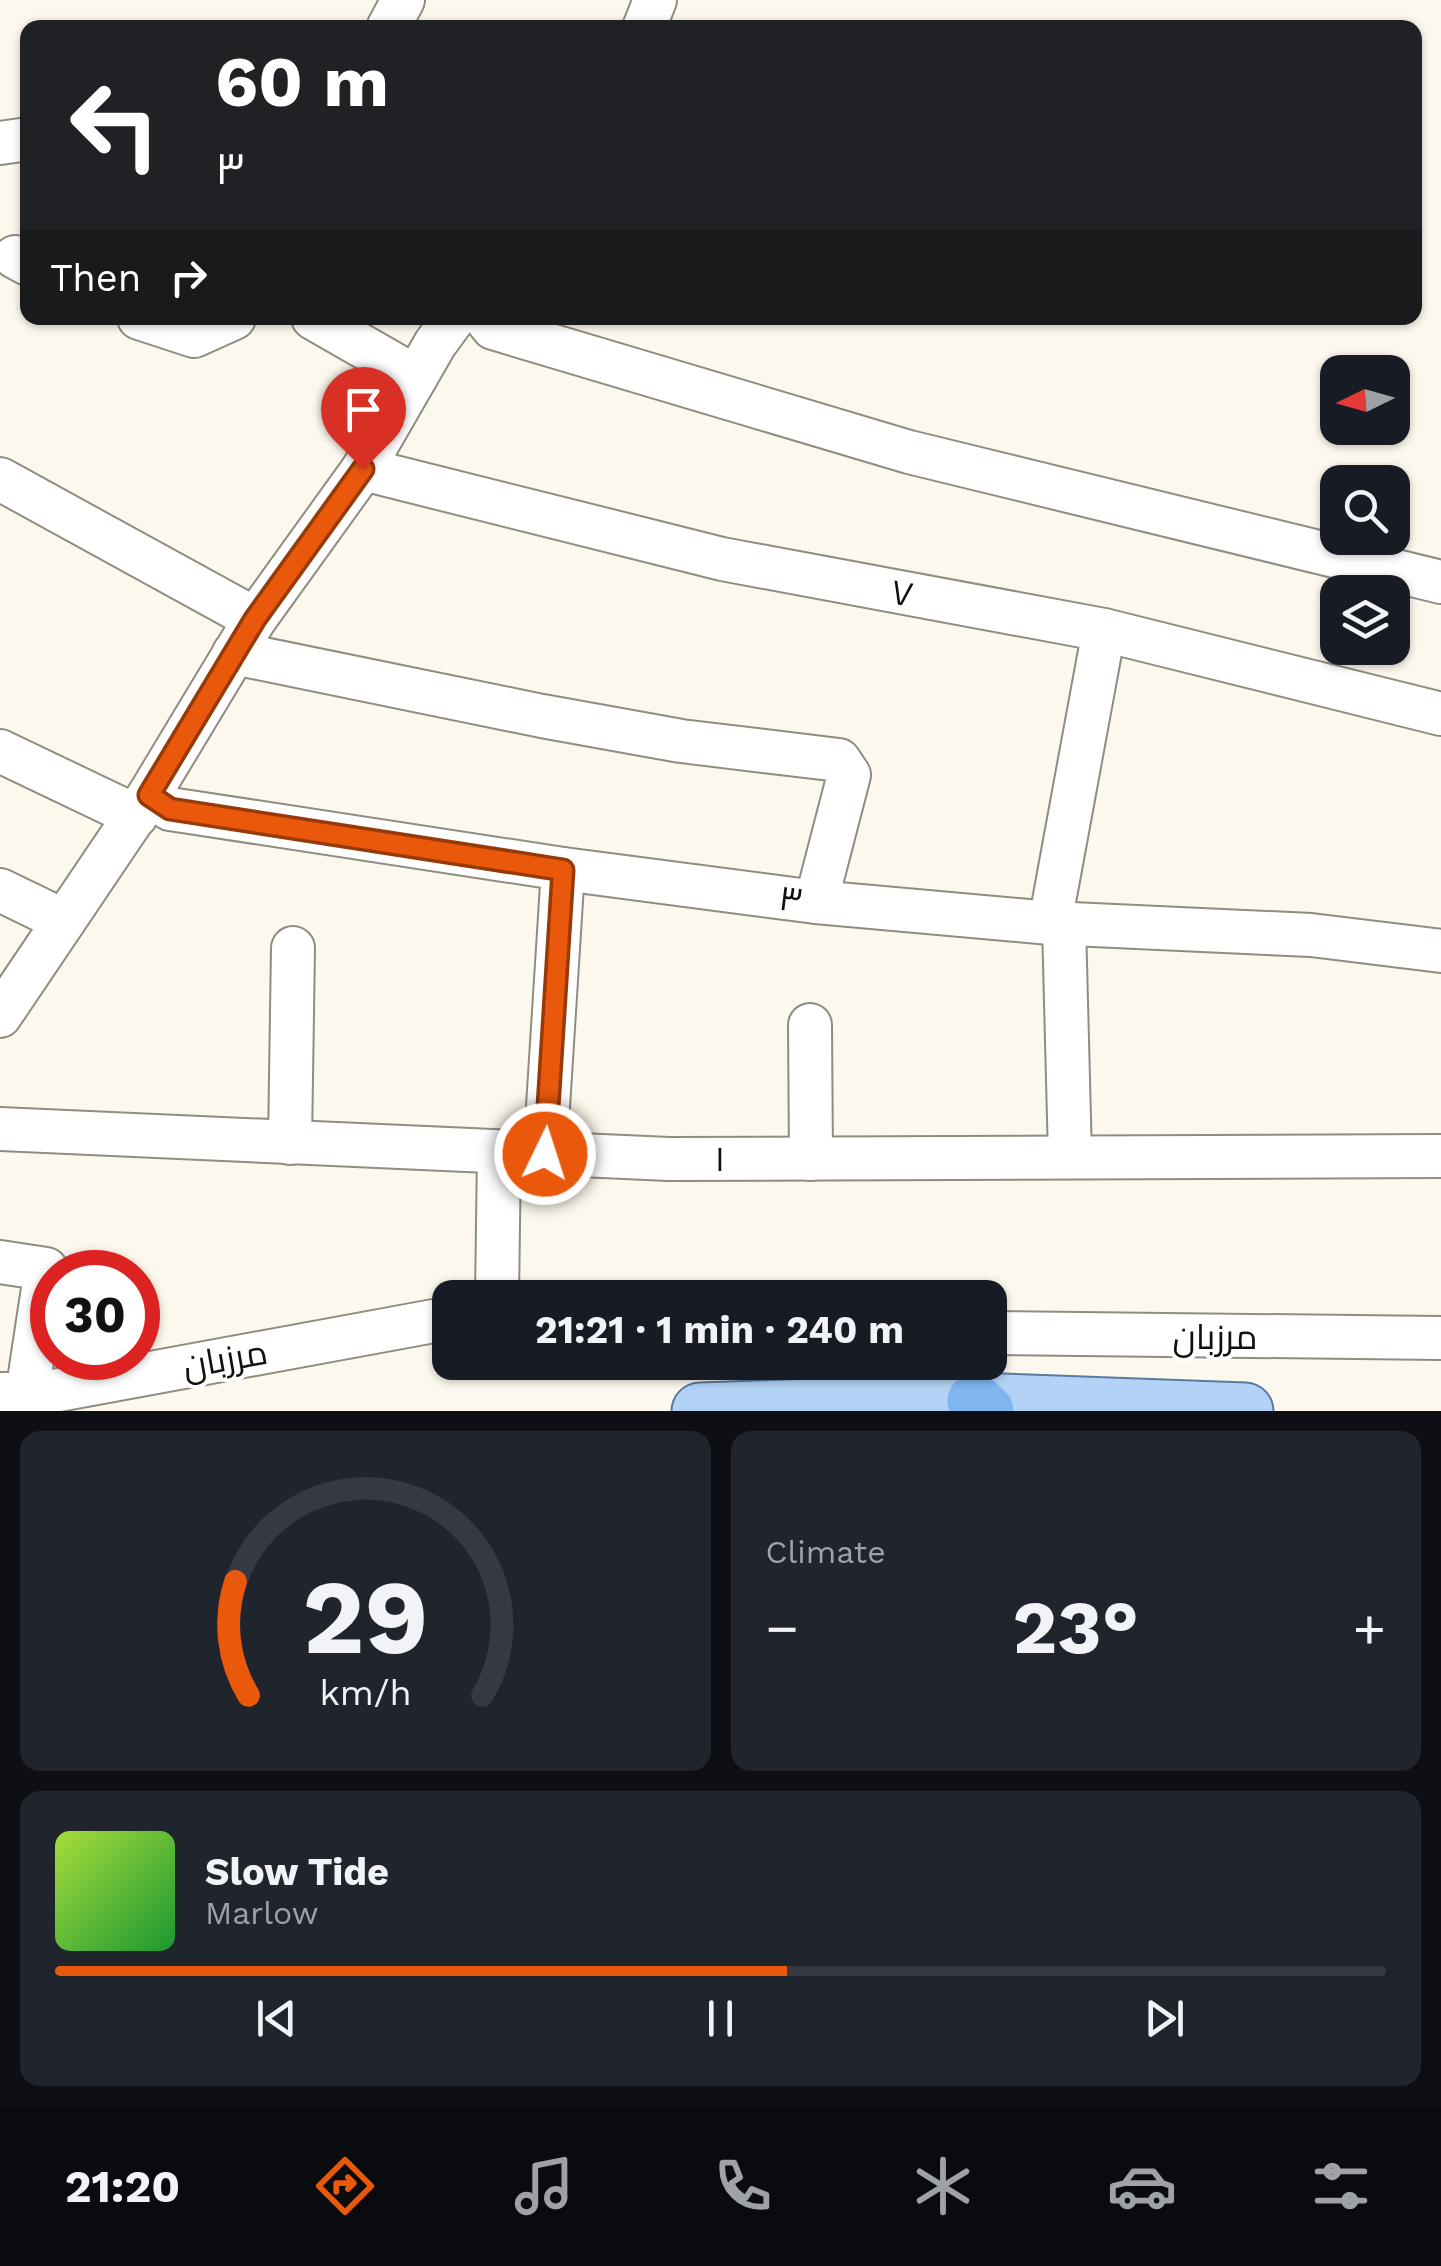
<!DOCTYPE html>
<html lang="en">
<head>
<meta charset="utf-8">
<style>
  body { margin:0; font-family:"Work Sans",Cairo,sans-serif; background:#20242c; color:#f1f3f6; height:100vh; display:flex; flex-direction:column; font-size:38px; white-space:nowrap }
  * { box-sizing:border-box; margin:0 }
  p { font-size:32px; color:#9ea1a6 }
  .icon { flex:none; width:55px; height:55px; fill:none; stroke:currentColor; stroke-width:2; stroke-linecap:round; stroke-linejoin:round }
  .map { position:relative; height:1411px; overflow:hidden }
  .panel { display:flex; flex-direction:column; gap:20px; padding:20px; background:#0d0f14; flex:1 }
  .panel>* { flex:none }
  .guide { position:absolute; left:20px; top:20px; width:1402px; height:305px; border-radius:20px; box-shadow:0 2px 8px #0004; background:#202124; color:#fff; overflow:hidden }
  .needle { width:65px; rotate:265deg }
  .controls { position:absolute; left:1320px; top:355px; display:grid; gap:20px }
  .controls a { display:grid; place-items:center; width:90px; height:90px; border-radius:20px; background:#171b24; box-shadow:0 2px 8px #0004; font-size:50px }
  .speed { position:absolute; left:30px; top:1250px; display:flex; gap:20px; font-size:50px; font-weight:700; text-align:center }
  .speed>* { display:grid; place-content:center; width:130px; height:130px; border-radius:50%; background:#171b24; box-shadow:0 2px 8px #0004; line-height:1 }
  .speed .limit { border:15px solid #d22; background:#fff; color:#111 }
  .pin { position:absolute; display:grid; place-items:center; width:85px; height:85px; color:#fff; margin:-102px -42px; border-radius:50% 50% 50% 0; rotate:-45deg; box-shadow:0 0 10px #0007 }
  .pin .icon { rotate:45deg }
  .me { position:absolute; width:110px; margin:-55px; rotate:4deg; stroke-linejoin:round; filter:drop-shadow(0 0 8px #0008) }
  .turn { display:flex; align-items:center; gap:35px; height:210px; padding:0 30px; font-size:45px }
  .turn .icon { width:130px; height:130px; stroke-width:2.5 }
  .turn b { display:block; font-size:70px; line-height:85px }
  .then { display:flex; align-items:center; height:95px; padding:0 30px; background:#0003; gap:20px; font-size:38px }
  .big { font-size:75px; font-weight:700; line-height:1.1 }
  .panel .card { flex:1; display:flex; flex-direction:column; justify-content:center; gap:15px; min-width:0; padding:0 35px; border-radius:20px; background:#20242c }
  .panel .dial { align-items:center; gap:0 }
  .dial svg { height:260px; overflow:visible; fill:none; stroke:#363941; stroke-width:7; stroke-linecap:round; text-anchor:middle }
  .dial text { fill:#f1f3f6; stroke:none }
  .song { display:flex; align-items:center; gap:30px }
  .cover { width:120px; height:120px; border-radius:15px; background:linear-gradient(135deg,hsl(80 70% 55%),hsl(130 70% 35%)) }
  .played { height:10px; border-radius:5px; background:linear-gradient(90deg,#ea580c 55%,#363941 55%) }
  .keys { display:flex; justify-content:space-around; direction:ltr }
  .heat { display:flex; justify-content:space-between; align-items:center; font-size:55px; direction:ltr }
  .panel .tiles { flex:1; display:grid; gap:20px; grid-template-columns:1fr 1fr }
  .card:last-child { grid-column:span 2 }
  .trip { position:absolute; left:432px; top:1280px; width:575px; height:100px; border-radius:20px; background:#171b24; box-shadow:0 2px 8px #0004; font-weight:700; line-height:100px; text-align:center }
  .dock { display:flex; height:160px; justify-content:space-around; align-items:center; background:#090b0e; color:#9ea1a6 }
  .dock .icon { width:70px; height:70px }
  .dock .current { color:#ea580c }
  .dock b { font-size:45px; color:#f1f3f6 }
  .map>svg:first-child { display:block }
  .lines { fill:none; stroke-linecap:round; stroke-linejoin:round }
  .minor-casing { stroke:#908c81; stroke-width:46 }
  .major-casing { stroke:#587ca0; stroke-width:59 }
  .highway-casing { stroke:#587ca0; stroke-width:59 }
  .minor { stroke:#fff; stroke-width:42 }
  .major { stroke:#b2d3f6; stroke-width:55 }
  .highway { stroke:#7fb6f0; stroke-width:55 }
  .route-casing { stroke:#983908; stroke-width:25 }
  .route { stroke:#ea580c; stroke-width:18 }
  .labels { text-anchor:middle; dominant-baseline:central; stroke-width:8; stroke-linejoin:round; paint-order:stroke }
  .street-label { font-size:35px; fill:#11100c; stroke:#fff }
</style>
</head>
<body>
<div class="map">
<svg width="1441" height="1411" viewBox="0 0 1441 1411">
  <rect width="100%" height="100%" fill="#fdf8ed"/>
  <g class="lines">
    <defs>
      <g id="minor">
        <path d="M 388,28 L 403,0"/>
        <path d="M 644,28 L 655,0"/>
        <path d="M 0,143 L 28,139"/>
        <path d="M 15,257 L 28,264"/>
        <path d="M 139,318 L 194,336 L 234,318"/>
        <path d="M 313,318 L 416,377"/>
        <path d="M 485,318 L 493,328 L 909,452 L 1441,582"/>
        <path d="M 363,469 L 722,559 L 1104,630 L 1441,714"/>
        <path d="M 0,479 L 255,619"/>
        <path d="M 234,653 L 542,716 L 681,741 L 839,760 L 849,775 L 816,902"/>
        <path d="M 0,751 L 136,816"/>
        <path d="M 149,795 L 170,809 L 563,869 L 816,902 L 1050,923 L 1311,935 L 1441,951"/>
        <path d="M 0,890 L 64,921"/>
        <path d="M 1050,923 L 1104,630"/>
        <path d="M 1064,924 L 1070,1157"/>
        <path d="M 0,1016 L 149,795 L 255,619 L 363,469 L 435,344 L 454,318"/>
        <path d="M 810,1025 L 811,1159"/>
        <path d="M 0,1129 L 669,1159 L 1441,1156"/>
        <path d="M 290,1143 L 293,948"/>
        <path d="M 545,1154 L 563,869"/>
        <path d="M 0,1262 L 46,1269 L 27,1394"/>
        <path d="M 497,1298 L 499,1152"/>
        <path d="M 990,1333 L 1441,1338"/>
        <path d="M 0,1394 L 37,1394 L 450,1318"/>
      </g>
      <path id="major" d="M 700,1411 L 975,1401 L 1245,1411"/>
      <path id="highway" d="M 975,1401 L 986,1411"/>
    </defs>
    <use href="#minor" class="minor-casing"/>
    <use href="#major" class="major-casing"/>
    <use href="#highway" class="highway-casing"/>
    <use href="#minor" class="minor"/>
    <use href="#major" class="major"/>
    <use href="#highway" class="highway"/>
  </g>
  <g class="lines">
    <defs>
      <path id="route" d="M 363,469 L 255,619 L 149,795 L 170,809 L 563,870 L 545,1154"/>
    </defs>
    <use href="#route" class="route-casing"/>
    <use href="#route" class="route"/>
  </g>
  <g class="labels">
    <g class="street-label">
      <text transform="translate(902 593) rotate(10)">۷</text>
      <text transform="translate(791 899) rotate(7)">۳</text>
      <text x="720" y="1159">۱</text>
      <text x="1215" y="1337">مرزبان</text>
      <text transform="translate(225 1359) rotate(-10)">مرزبان</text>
    </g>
  </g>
</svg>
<div class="controls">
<a><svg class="needle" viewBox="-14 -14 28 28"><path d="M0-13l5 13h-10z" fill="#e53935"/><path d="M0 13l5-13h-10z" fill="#9ea1a6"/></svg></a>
<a><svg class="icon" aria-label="search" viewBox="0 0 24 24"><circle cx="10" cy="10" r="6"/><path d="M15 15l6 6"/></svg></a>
<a><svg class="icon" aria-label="layers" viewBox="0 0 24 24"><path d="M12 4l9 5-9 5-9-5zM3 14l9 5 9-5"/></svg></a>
</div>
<div class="speed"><div class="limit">30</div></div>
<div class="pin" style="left:363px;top:469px;background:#d93025"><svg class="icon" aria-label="arrive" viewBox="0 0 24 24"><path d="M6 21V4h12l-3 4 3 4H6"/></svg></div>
<svg class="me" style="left:545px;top:1154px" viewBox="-20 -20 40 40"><circle r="17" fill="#ea580c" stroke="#fff" stroke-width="3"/><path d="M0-11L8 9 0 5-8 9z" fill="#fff"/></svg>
<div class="trip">21:21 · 1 min · 240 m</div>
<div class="guide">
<div class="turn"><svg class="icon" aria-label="left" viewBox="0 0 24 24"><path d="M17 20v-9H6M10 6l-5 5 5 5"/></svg><div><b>60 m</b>۳</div></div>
<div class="then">Then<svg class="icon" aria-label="right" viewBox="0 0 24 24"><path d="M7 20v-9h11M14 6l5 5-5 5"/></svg></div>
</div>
</div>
<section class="panel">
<div class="tiles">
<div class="card dial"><svg viewBox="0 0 100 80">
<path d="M14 69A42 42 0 1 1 86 69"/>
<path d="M14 69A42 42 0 0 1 10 34" stroke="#ea580c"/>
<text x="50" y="56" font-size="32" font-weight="700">29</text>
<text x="50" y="72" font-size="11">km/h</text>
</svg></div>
<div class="card"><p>Climate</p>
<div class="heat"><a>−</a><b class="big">23°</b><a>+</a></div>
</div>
<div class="card">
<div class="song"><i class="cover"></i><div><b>Slow Tide</b><p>Marlow</p></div></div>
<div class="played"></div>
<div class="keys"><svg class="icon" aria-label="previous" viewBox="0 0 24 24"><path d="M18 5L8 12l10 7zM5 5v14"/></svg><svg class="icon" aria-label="pause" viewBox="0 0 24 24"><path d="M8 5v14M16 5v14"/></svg><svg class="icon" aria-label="next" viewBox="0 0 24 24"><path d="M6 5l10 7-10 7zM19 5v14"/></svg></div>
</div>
</div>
</section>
<nav class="dock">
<b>21:20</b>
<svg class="icon current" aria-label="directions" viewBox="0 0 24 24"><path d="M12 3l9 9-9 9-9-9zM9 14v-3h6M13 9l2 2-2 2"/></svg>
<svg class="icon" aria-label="music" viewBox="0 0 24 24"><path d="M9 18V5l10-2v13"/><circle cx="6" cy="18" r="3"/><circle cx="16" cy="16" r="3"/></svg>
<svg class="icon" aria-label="phone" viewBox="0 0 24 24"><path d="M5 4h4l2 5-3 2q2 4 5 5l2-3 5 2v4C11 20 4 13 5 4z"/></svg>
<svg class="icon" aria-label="climate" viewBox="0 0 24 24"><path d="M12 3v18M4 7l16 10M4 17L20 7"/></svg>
<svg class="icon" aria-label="car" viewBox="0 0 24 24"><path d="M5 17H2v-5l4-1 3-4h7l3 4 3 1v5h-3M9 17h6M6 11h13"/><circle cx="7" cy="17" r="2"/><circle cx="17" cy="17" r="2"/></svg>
<svg class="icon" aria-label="filters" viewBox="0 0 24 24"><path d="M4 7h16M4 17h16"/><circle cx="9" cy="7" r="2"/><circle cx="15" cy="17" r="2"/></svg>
</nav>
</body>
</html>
